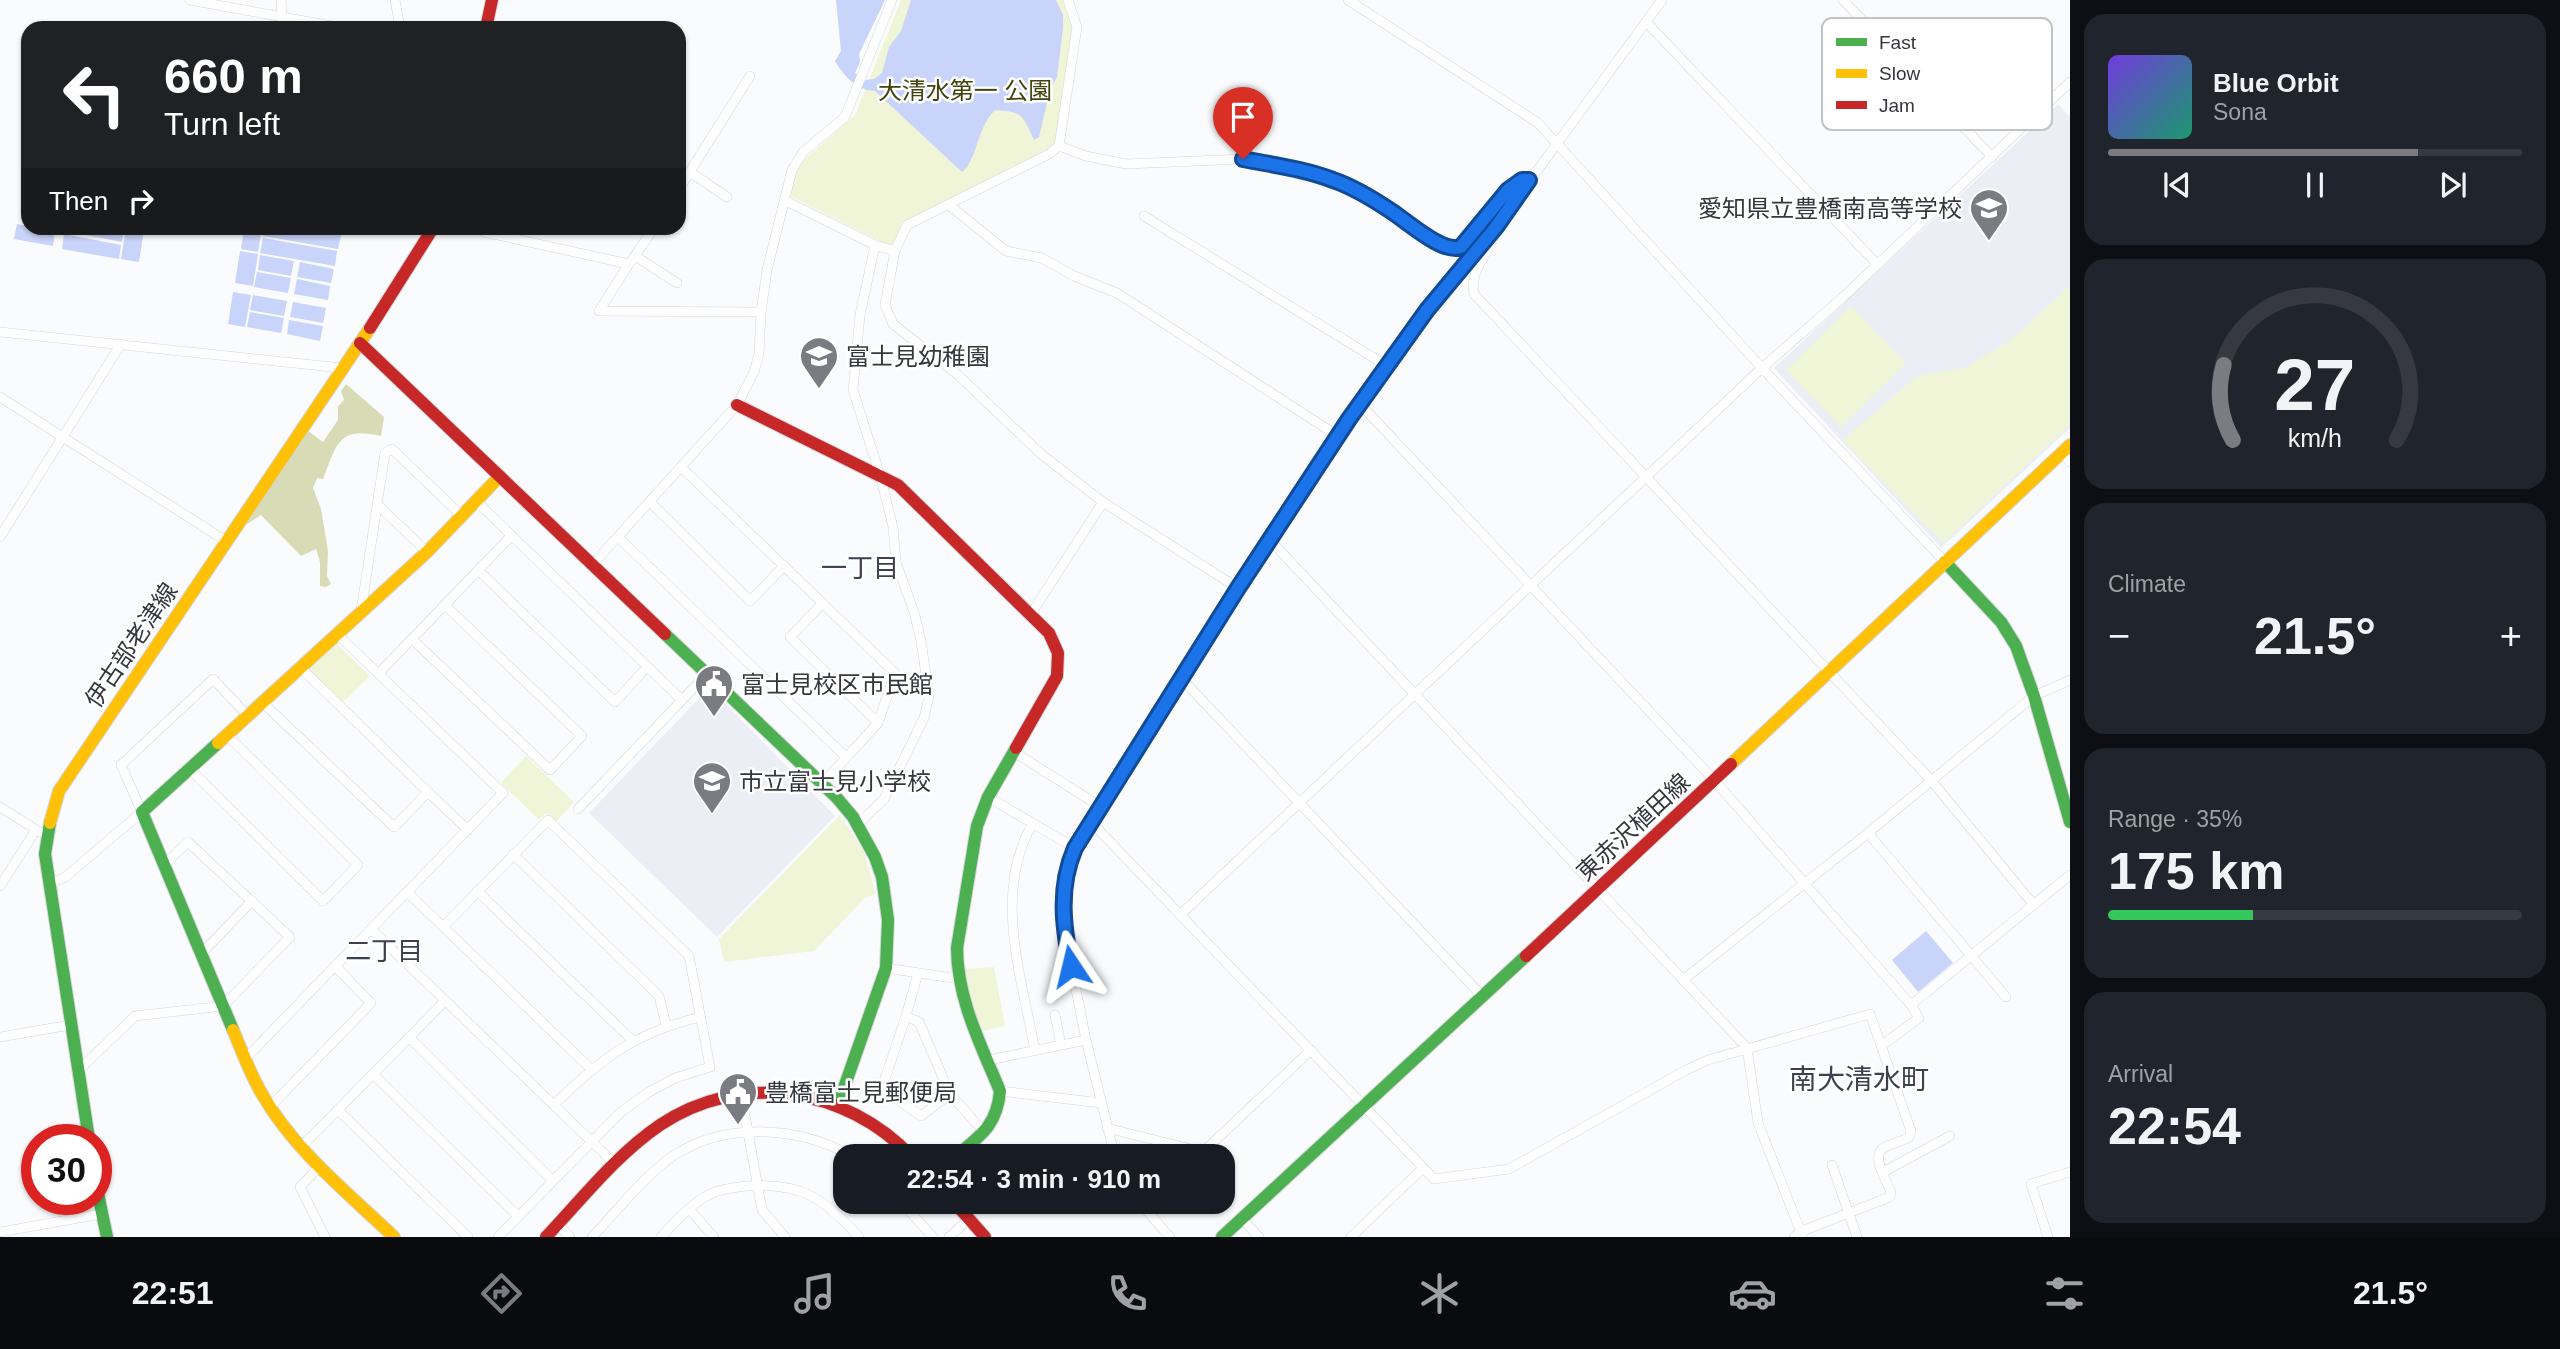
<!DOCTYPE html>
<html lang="en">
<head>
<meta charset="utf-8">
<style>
  body { margin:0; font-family:Arial,"Noto Sans JP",sans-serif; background:#20242c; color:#f1f3f6; height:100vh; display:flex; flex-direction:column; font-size:26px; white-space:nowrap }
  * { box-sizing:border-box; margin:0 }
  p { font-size:23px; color:#9ea1a6 }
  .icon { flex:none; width:38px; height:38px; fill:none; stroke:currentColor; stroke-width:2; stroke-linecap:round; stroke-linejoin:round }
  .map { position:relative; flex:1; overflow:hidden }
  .drawer { display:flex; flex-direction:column; gap:14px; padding:14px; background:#0d0f14; width:490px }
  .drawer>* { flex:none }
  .top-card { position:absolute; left:21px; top:21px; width:665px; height:214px; border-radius:21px; box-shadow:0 2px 5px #0004; background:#202124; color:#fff; overflow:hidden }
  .speed { position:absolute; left:21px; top:1124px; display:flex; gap:14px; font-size:35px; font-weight:700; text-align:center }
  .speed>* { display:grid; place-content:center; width:91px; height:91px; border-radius:50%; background:#171b24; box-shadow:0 2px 5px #0004; line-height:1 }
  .speed .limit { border:10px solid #d22; background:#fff; color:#111 }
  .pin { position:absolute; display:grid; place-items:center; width:60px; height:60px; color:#fff; margin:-72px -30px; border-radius:50% 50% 50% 0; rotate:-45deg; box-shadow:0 0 7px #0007 }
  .pin .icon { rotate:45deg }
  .me { position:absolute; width:77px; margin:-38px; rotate:350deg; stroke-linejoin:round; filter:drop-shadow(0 0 5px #0008) }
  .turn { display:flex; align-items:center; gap:24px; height:147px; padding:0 28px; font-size:32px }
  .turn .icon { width:91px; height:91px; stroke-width:2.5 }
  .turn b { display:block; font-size:49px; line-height:60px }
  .then { display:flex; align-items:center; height:66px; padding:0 28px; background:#0003; gap:14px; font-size:26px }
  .big { font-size:52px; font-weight:700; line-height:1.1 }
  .drawer .widget { flex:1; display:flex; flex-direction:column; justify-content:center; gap:10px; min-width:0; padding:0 24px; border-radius:21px; background:#20242c }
  .drawer .dial { align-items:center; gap:0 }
  .dial svg { height:182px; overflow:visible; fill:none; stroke:#363941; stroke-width:7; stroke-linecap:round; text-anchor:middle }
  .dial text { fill:#f1f3f6; stroke:none }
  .song { display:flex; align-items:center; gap:21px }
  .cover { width:84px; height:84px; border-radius:10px; background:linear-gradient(135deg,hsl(260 70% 55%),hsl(160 70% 35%)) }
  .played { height:7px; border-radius:4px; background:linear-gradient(90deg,#7a7c82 75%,#363941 75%) }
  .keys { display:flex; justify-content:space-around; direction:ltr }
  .heat { display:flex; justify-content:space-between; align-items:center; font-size:38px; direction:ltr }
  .charge { height:10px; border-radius:5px; background:linear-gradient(90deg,#34c759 35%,#363941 0) }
  .trip { position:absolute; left:833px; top:1144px; width:402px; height:70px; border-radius:21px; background:#171b24; box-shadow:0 2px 5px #0004; font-weight:700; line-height:70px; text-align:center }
  .menu { display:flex; height:112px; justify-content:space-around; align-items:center; background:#090b0e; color:#9ea1a6 }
  .menu .icon { width:49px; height:49px }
  .menu .on { color:#7a7c82 }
  .menu b { font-size:32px; color:#f1f3f6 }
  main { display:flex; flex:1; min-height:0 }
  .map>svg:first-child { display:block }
  .built { fill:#ebeef4 }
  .green { fill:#f0f5d8 }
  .forest { fill:#d7dcb6 }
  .water { fill:#c8d4f9 }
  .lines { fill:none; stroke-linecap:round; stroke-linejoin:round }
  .street-casing { stroke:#d4d6db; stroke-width:10 }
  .fast-casing { stroke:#d4d6db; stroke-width:14 }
  .slow-casing { stroke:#d4d6db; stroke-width:14 }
  .jam-casing { stroke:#d4d6db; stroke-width:14 }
  .street { stroke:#fefeff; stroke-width:9 }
  .fast { stroke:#4caf50; stroke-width:12 }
  .slow { stroke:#ffc107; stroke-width:12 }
  .jam { stroke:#c62828; stroke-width:12 }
  .route-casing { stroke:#114b97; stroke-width:18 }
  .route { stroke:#1a73e8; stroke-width:12 }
  .labels { text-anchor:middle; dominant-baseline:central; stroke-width:5; stroke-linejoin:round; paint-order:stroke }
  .park-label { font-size:24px; fill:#3f430c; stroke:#fff }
  .poi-label { font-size:24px; fill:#35373f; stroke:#fff; text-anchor:start }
  .street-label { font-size:24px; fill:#35373f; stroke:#fff }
  .neighbourhood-label { font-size:26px; fill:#3c4151; stroke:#fff }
  .quarter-label { font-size:28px; fill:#3c4151; stroke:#fff }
  .key { fill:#fff; stroke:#c2c3c5; stroke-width:2 }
  .key-label { font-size:19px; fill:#35373f }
</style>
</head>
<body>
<main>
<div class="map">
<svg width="2070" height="1237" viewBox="0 0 2070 1237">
  <rect width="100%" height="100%" fill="#fafbfd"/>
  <g class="built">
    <path d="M 2058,104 L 2070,117 L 2070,428 L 1941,548 L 1774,368 Z"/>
    <path d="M 707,690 L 713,691 L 835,816 L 717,937 L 589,813 Z"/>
  </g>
  <g class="green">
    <path d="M 901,0 L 1065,0 L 1075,28 L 1055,144 L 1047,152 L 903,222 L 895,241 L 890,246 L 790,196 L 796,173 L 804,160 L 855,115 Z"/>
    <path d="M 2070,286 L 2070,424 L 1943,543 L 1843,440 L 1917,376 L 1964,368 L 2007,343 Z"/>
    <path d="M 1851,306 L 1906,363 L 1841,427 L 1786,370 Z"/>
    <path d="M 336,643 L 370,676 L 342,703 L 308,670 L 308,666 Z"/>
    <path d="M 526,756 L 574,802 L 556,822 L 546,813 L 539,820 L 501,783 Z"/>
    <path d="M 840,815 L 864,852 L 876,894 L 865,898 L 814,951 L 724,962 L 719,939 Z"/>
    <path d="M 994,967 L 1005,1026 L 982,1031 L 968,996 L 965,969 Z"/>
  </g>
  <path class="forest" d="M 346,384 L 384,417 L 381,436 C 338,426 337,444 323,479 L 317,478 L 313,488 L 321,509 L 328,551 L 327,576 L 331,584 L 326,587 L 320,586 L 320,562 L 316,549 L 301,556 L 261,515 L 247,524 L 243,522 L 308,431 L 323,442 L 338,420 L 338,406 L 344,400 L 341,391 Z"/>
  <g class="water">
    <path d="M 836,0 L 885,0 L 859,54 L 860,62 L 855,73 L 865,80 L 874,79 L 882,73 L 889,47 L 901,31 L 911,0 L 1056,0 L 1063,15 L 1063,28 L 1057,77 L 1050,90 L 1039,137 L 1034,140 C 1022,115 1024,112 995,110 C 977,127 977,161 962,172 L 875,91 C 857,91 843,75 835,61 L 841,51 Z"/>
    <path d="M 17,224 L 55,232 L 53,246 L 14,239 Z"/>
    <path d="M 65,228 L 124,228 L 122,242 L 65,231 Z"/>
    <path d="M 126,228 L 144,230 L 139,262 L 121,259 Z"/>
    <path d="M 244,228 L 262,228 L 258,252 L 241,249 Z"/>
    <path d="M 265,228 L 301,228 L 341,235 L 338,249 L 263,236 Z"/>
    <path d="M 64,234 L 121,245 L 119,259 L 62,249 Z"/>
    <path d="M 263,238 L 337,251 L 335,266 L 260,253 Z"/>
    <path d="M 240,251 L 258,254 L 253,286 L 235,283 Z"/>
    <path d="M 260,255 L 294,261 L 291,276 L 258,270 Z"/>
    <path d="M 300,262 L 334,269 L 331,283 L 297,277 Z"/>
    <path d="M 257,272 L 291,278 L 288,293 L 254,287 Z"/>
    <path d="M 297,279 L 330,286 L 328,300 L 294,294 Z"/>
    <path d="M 233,292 L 251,295 L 245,327 L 228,324 Z"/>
    <path d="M 253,295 L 287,301 L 284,316 L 250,310 Z"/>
    <path d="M 293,302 L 326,308 L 323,323 L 290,317 Z"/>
    <path d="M 250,312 L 284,318 L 281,333 L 247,327 Z"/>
    <path d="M 289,320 L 323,326 L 320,341 L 287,334 Z"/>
    <path d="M 1926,931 L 1953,963 L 1918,992 L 1892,960 Z"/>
  </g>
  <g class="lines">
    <defs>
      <g id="street">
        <path d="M 190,0 L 343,28"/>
        <path d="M 281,0 L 282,17"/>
        <path d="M 395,0 L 400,28"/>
        <path d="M 1068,0 L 1077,27 L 1059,146 L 1049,154 L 907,225 L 895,251 L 885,305 L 893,324 L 958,375 L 1041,454 L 1103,502 L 1238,588"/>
        <path d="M 1348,0 L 1538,123 L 1762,368 L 1945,562"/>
        <path d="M 1843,0 L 1992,157"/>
        <path d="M 1646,22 L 1877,264"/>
        <path d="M 1059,146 L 1086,156 L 1126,164 L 1243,159 L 1311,174 L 1350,187 L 1443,246 L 1454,249 L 1461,246 L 1508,190 L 1522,180 L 1529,180"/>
        <path d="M 690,172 L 727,197"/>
        <path d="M 679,189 L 750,76"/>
        <path d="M 784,200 L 875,245 L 895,251"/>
        <path d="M 949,205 L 1006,251 L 1042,258 L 1074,276 L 1117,293 L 1338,436"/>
        <path d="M 1144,216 L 1387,366"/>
        <path d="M 483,228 L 484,232 L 629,264 L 599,311 L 761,312"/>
        <path d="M 1495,233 C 1489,255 1469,270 1474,294 L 1930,779 L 2033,904"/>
        <path d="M 635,256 L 677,283"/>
        <path d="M 632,260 L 654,228"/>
        <path d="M 0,332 L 342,368"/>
        <path d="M 0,397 L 226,541"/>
        <path d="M 1360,404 L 1714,780 L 1911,1005 L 2070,875"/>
        <path d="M 2062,453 L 2070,462"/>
        <path d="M 681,467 L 895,673 L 878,723 L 822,784"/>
        <path d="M 476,501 L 682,700"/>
        <path d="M 650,502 L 750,601 L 784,566"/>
        <path d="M 378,505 L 427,552"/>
        <path d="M 0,537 L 121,344"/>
        <path d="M 618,537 L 846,757"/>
        <path d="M 1271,541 L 1747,1048 L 1758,1123 L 1802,1235"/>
        <path d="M 593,564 L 737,405 L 754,372 L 759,354 L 761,312 L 767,270 L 792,170 L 803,152 L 845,117 L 892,0"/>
        <path d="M 479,571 L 615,702 L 647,667"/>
        <path d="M 823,603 L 790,637 L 878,723"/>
        <path d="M 361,611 L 385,453 L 392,449 L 462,516"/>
        <path d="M 1031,614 L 1103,502"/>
        <path d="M 412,639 L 550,770 L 582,736 L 446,606"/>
        <path d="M 379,673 L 511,536"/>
        <path d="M 1182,679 L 1483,997"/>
        <path d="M 262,702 L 394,827 L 428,792 L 300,667"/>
        <path d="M 1014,752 L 1101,807"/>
        <path d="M 190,769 L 323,901 L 358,865 L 227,735"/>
        <path d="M 428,792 L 468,830"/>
        <path d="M 988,797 L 1075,848"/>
        <path d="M 0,807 L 40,832"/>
        <path d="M 578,809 L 707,674"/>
        <path d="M 1091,822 L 1434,1179 L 1509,1169 L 1686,1070 L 1708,1060 L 1870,1014 L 1911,1131 L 1909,1137 C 1901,1142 1889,1144 1882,1149 C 1872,1158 1887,1182 1891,1192 L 1890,1197 L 1802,1231 L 1794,1237"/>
        <path d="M 859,823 L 884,799 L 924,718 L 929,696 L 921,641 L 914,612 L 896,562 L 893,527 L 880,475 L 853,390 L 860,315 L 875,245"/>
        <path d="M 1033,823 C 992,892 1022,978 1035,1051"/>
        <path d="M 1868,833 L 2006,997"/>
        <path d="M 513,854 L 659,996 L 666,1025"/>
        <path d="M 49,883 L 64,878 L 142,812 L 121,765 L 213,679 L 248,716"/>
        <path d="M 0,886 L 36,830"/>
        <path d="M 477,891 L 632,1040"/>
        <path d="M 407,892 L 591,1069"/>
        <path d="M 1181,914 L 1762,368 L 1842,298 L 2070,82"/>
        <path d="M 444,926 L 548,820 L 689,956 L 710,1067 L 675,1078 L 649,1092 L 621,1112 L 498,1237"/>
        <path d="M 372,930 L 615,1164"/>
        <path d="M 201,954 L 252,901"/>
        <path d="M 886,968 L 959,979"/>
        <path d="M 918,973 L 906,1016 L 882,1088 L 921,1116 L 950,1094 L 984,1132"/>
        <path d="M 1683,980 L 1868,833 L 2034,696 L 2070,680"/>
        <path d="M 1055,1015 L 1061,1045"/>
        <path d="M 906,1016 L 919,1022 L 950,1094"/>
        <path d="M 0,1037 L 70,1025"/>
        <path d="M 409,1037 L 552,1180"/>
        <path d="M 1882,1045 L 1919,1018 L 1911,1005"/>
        <path d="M 245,1059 L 503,793 L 337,634"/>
        <path d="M 989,1060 L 1086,1040"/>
        <path d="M 77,1072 L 135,1016 L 223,1006 L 290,937 L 188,842 L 165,864"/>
        <path d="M 373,1074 L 518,1216"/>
        <path d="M 1000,1091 L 1101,1103"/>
        <path d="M 741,1093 L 762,1210 L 785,1237"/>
        <path d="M 554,1105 C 601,1058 635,1033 700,1017"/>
        <path d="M 270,1107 L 371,1003 L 336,967"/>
        <path d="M 338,1110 L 468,1237"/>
        <path d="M 1107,1128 L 1203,1152 L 1311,1050"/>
        <path d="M 301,1147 L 445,1001"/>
        <path d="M 1115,1157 L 1086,1040 L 1064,928 L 1064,893 L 1066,875 L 1075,848 L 1238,588 L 1360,404 L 1427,310 L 1496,227 L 1662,0"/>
        <path d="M 1832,1165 L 1857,1237"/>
        <path d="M 320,1166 L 300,1187 L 325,1237"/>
        <path d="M 1883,1172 L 1950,1136"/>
        <path d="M 901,1202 L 933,1237"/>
        <path d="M 1139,1202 L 1170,1237"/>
        <path d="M 689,1209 L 714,1237"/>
        <path d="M 1242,1219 L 1259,1237"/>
        <path d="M 558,1225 L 570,1237"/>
        <path d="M 0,1232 L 101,1214"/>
        <path d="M 592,1237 C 617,1211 644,1176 673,1156 C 725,1121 800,1126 853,1157"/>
        <path d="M 661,1237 C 674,1223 688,1207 705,1197 C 717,1189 733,1188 747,1186 C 801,1182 824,1198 859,1237"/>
        <path d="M 949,1237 L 969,1219"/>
        <path d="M 1351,1237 L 1423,1168"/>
        <path d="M 2048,1237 L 2031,1184 L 2070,1172"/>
      </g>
      <g id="fast">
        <path d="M 1945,562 L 2001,622 L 2016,646 L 2034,696 L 2070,822"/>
        <path d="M 665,634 L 837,798 L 853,817 L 875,857 L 882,877 L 888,920 L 886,968 L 838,1105"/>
        <path d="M 218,743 L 142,812 L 233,1030"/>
        <path d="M 50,823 L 45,854 L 89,1139"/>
        <path d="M 955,1157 C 980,1136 997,1126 1000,1091 C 981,1045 957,999 957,948 L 977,826 L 988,797 L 1016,748"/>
        <path d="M 96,1184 L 107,1237"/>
        <path d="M 1222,1237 L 1526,956"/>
      </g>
      <g id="slow">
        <path d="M 218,743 L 427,552 L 500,476"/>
        <path d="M 1731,764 L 2070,445"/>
        <path d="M 50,823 L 59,791 L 370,328"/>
        <path d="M 233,1030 C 242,1051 250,1074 262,1094 C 294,1150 348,1193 394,1237"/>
      </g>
      <g id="jam">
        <path d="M 486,28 L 492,0"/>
        <path d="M 370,328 L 433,228"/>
        <path d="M 360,343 L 665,634"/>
        <path d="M 737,405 L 898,485 L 1049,633 L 1058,653 L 1057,676 L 1016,748"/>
        <path d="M 1526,956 L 1731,764"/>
        <path d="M 954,1202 L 985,1237"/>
        <path d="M 546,1237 C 582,1199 616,1155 660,1125 C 741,1071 846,1087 912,1157"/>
      </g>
    </defs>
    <use href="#street" class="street-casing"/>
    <use href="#fast" class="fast-casing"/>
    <use href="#slow" class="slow-casing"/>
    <use href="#jam" class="jam-casing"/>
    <use href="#street" class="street"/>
    <use href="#fast" class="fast"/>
    <use href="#slow" class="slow"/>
    <use href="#jam" class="jam"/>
  </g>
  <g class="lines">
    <defs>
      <path id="route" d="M 1071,966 C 1063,926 1058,887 1075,848 L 1238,588 L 1349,419 L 1427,310 L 1496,227 L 1529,180 L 1522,180 L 1508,190 L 1461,247 C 1443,254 1408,222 1391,211 C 1373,199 1354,187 1333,180 C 1305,169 1273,165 1243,159"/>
    </defs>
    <use href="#route" class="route-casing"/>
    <use href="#route" class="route"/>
  </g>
  <defs>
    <symbol id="school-pin" viewBox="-11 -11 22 30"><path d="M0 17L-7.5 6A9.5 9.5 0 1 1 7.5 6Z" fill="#7a7c82" stroke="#fff"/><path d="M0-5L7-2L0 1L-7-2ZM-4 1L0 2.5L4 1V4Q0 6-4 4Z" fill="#fff"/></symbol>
    <symbol id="civic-pin" viewBox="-11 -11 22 30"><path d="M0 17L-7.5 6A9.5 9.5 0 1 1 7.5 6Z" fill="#7a7c82" stroke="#fff"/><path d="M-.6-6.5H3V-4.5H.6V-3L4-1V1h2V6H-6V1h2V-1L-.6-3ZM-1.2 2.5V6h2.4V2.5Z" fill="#fff"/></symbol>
  </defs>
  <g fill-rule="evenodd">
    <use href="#school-pin" x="1967" y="186" width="44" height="60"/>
    <use href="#school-pin" x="797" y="334" width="44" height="60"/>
    <use href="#civic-pin" x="692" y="662" width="44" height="60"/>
    <use href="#school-pin" x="690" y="759" width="44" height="60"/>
    <use href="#civic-pin" x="716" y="1070" width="44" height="60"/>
  </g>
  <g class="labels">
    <g class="park-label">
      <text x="965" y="90">大清水第一 公園</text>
    </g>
    <g class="poi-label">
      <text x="1962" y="208" text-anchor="end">愛知県立豊橋南高等学校</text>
      <text x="846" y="356">富士見幼稚園</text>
      <text x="741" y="684">富士見校区市民館</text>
      <text x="739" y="781">市立富士見小学校</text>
      <text x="765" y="1092">豊橋富士見郵便局</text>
    </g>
    <g class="street-label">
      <text transform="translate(131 645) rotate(-56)">伊古部老津線</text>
      <text transform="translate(1633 827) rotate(-43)">東赤沢植田線</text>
    </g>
    <g class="neighbourhood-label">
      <text x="860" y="568">一丁目</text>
      <text x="384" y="951">二丁目</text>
    </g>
    <g class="quarter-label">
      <text x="1859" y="1079">南大清水町</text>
    </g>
  </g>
  <rect x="1822" y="18" width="230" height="112" rx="10" class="key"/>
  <rect x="1836" y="38" width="31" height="8" fill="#4caf50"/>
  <rect x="1836" y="69" width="31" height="9" fill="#ffc107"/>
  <rect x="1836" y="101" width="31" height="8" fill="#c62828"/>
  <g class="key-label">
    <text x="1879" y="49">Fast</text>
    <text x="1879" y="80">Slow</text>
    <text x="1879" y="112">Jam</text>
  </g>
</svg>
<div class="speed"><div class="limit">30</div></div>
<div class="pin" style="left:1243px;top:159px;background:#d93025"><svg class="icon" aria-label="arrive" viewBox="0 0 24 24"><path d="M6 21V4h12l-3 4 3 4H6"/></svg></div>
<svg class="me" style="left:1071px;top:966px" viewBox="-20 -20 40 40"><path d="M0-17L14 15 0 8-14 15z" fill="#1a73e8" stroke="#fff" stroke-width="4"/></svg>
<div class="trip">22:54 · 3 min · 910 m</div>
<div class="top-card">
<div class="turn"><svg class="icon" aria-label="left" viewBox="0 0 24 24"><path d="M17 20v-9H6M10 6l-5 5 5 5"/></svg><div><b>660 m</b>Turn left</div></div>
<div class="then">Then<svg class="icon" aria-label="right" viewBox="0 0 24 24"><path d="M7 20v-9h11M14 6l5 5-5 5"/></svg></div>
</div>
</div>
<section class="drawer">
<div class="widget">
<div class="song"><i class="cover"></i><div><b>Blue Orbit</b><p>Sona</p></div></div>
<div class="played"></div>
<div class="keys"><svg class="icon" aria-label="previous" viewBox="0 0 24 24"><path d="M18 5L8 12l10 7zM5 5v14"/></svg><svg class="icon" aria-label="pause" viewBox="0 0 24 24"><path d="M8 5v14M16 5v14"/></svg><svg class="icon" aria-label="next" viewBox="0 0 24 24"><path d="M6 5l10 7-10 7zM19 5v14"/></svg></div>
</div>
<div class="widget dial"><svg viewBox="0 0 100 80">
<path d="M14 69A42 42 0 1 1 86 69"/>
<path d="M14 69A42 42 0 0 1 10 36" stroke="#7a7c82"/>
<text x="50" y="56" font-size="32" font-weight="700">27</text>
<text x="50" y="72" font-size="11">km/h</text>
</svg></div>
<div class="widget"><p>Climate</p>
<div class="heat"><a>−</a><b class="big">21.5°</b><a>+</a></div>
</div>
<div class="widget"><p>Range · 35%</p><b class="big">175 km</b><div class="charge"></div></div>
<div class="widget"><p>Arrival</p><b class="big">22:54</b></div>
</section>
</main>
<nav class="menu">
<b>22:51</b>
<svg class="icon on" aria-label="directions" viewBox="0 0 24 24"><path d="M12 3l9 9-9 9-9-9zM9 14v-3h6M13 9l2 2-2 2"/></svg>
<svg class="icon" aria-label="music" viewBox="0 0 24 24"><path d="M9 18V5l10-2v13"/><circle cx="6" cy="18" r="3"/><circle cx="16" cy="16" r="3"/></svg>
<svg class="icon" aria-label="phone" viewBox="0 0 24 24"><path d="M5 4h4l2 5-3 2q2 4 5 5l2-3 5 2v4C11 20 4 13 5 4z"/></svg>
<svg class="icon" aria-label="climate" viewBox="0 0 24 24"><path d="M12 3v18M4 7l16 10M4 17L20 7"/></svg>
<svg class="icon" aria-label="car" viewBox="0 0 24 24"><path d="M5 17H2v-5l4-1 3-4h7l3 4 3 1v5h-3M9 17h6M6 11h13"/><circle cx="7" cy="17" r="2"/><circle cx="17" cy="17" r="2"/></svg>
<svg class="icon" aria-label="filters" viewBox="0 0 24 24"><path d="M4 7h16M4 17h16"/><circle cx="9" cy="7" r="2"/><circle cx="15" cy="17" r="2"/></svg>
<b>21.5°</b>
</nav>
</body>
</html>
